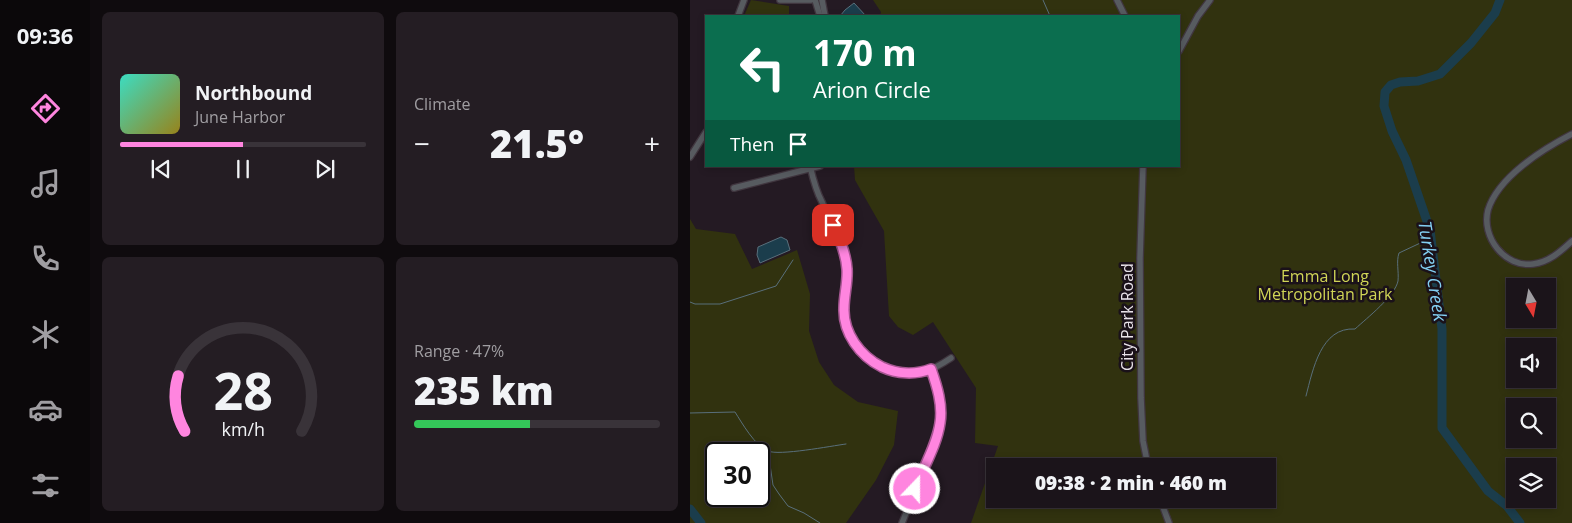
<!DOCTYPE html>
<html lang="en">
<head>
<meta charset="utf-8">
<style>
  body { margin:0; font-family:"Open Sans",sans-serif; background:#241d23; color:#f1f3f6; height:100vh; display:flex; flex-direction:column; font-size:19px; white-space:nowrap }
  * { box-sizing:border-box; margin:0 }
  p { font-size:16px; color:#a09ea2 }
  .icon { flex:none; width:28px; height:28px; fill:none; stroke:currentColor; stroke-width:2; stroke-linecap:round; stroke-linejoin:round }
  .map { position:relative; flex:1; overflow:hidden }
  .details { display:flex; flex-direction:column; gap:12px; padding:12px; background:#0f0b0e; width:600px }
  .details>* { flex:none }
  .hud { position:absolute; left:15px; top:15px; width:475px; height:152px; border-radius:0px; box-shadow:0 2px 8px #0003,0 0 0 1px #393339; background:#0b6e4f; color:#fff; overflow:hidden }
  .needle { width:32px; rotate:170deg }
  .buttons { position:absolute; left:816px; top:278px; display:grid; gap:10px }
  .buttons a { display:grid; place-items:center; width:50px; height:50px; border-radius:0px; background:#1b141a; box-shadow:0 2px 8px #0003,0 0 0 1px #393339; font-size:25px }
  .speed { position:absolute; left:15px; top:442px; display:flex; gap:10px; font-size:25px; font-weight:700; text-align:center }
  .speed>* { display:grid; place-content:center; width:65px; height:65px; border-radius:50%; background:#1b141a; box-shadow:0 2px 8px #0003,0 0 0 1px #393339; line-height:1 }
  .speed .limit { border:2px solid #111; border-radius:8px; background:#fff; color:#111 }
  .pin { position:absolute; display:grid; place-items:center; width:42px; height:42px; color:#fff; margin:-21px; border-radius:10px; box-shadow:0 2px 8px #0006 }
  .me { position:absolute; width:55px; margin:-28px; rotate:22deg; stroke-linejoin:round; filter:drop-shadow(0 0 4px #0008) }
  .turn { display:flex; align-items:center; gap:18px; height:105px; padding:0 25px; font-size:22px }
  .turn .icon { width:65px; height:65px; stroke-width:2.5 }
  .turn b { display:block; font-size:35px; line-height:42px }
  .then { display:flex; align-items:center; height:48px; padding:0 25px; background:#0003; gap:10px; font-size:19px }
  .big { font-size:38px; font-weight:800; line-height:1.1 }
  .details .tile { flex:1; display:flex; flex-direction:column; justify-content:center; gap:8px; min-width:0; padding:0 18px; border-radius:8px; background:#241d23 }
  .details .dial { align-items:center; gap:0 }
  .dial svg { height:130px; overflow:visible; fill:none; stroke:#393339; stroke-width:7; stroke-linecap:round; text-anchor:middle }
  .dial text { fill:#f1f3f6; stroke:none }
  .song { display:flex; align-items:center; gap:15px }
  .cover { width:60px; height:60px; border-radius:8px; background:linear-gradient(135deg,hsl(170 70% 55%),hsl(50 70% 35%)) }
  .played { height:5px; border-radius:2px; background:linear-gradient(90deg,#ff85df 50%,#393339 50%) }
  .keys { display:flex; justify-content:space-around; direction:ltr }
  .heat { display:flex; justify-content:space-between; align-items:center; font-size:28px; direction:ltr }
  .charge { height:8px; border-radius:4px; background:linear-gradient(90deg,#34c759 47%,#393339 0) }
  .details .tiles { flex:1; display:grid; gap:12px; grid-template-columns:repeat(2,1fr) }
  .trip { position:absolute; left:296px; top:458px; width:290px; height:50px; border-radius:0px; background:#1b141a; box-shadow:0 2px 8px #0003,0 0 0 1px #393339; font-weight:800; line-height:50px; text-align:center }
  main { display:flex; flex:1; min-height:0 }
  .tab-bar { display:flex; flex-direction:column; width:90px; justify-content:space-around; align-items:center; background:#0b080a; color:#a09ea2 }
  .tab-bar .icon { width:35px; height:35px }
  .tab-bar .current { color:#ff85df }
  .tab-bar b { font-size:22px; color:#f1f3f6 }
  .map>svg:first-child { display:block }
  .green { fill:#31320f; fill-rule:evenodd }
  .water { fill:#1b3d4c; stroke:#596f7b }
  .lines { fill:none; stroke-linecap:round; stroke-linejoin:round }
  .stream { stroke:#596f7b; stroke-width:1 }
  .river { stroke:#1b3d4c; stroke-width:9 }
  .street-casing { stroke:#40363f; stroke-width:8 }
  .street { stroke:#575b60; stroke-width:5.5 }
  .route-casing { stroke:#a65691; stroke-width:12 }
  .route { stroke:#ff85df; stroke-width:9 }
  .labels { text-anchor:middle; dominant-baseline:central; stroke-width:5; stroke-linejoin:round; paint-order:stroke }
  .park-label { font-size:16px; fill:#d0d556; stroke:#1a1119 }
  .street-label { font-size:16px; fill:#e9e3e9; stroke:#1a1119 }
  .water-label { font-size:18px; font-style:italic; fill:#83cff2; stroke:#1a1119 }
</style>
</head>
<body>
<main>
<nav class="tab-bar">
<b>09:36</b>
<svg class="icon current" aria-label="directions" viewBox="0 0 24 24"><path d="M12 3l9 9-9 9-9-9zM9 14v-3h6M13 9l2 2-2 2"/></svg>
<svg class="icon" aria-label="music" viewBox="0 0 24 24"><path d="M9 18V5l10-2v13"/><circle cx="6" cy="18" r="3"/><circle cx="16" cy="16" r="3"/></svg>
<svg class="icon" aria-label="phone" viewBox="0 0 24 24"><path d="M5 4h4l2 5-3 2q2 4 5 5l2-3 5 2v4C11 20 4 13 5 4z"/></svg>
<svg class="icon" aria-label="climate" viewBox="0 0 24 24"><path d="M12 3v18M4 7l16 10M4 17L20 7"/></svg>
<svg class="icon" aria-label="car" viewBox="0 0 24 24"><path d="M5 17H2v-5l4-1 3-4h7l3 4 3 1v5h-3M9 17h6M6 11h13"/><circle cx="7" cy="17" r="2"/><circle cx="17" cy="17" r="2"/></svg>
<svg class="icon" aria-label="filters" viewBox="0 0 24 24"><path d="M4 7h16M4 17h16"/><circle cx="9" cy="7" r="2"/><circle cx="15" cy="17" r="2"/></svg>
</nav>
<section class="details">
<div class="tiles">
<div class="tile">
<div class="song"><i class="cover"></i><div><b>Northbound</b><p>June Harbor</p></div></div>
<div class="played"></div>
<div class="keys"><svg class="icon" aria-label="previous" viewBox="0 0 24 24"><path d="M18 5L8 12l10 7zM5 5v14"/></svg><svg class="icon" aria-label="pause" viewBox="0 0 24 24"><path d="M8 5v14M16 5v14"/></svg><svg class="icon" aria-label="next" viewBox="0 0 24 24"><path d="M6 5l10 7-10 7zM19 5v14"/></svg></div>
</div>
<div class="tile"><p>Climate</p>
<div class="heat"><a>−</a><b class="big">21.5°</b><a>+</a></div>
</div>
<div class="tile dial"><svg viewBox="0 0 100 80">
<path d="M14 69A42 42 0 1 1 86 69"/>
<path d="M14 69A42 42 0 0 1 10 35" stroke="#ff85df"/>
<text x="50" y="56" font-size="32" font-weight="700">28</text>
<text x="50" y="72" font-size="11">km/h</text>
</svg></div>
<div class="tile"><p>Range · 47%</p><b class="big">235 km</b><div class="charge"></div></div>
</div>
</section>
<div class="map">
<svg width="882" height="523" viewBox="0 0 882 523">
  <rect width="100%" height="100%" fill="#241a23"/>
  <g class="green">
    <path d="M 61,0 L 99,6 L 99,16 L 54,16 Z"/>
    <path d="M 183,0 L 423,0 L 431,16 L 190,16 L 191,12 Z"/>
    <path d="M 431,0 L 882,0 L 882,523 L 281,523 L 308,446 L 285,443 L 286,388 L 243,322 L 223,335 L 208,327 L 199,316 L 194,231 L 165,180 L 164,166 L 489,166 L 489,16 L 438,16 ZM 825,286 L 858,286 L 858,319 L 825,319 ZM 825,346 L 858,346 L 858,379 L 825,379 ZM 825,406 L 858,406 L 858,439 L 825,439 ZM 305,466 L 578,466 L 578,499 L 305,499 ZM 825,466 L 858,466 L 858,499 L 825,499 Z"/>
    <path d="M 0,219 L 6,229 L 45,234 L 62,269 L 107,250 L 120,294 L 119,331 L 129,362 L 144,385 L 168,402 L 208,411 L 204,445 L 186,480 L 156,523 L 0,523 ZM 26,454 L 69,454 L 69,496 L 26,496 Z"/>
  </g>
  <g class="water">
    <path d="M 164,3 L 176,16 L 150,16 L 155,10 Z"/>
    <path d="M 91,237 L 97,240 L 100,250 L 70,263 L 67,255 L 68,247 Z"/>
  </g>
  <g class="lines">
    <g class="stream">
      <path d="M 353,0 L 360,16"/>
      <path d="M 0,302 L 5,304 L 30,304 L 86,286 L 103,260"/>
      <path d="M 616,396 C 623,369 631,327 665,329 C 677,318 705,296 708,281 C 709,271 706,262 709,253 L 741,238"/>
      <path d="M 0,413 L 45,412 C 52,423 65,446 78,451 C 89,456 141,446 156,444"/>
      <path d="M 78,451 L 83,485 L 89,494 L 98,506 L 114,513 L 130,523"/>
    </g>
    <g class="river">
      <path d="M 810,0 L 805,13 L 781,43 L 750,74 L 728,81 L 710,82 L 701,85 L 695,92 L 694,106 L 702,131 L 716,160 L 740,230 L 752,329 L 752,428 L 798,491 L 817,506 L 830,523"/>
      <path d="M 0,509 L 11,523"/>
    </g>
    <defs>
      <g id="street">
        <path d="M 90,0 L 121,0"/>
        <path d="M 125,0 L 130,16"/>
        <path d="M 132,0 L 135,16"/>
        <path d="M 427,0 L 435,16"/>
        <path d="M 48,16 L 54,0"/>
        <path d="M 489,51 L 508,16 L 520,0"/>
        <path d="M 882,134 C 853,149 808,177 798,210 C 791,237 815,268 843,264 C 859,262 870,252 882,241"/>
        <path d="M 0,157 L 16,132"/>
        <path d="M 120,166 C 123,179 126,191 132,202 C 139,220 151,235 155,254 C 160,277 150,300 155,322 C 163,356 200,380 234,372 C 244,369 252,364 261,358"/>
        <path d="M 453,166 L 450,258 L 451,398 L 453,441 L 458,466"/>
        <path d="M 44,188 L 130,166"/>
        <path d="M 470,499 L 479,523"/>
        <path d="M 212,523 L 248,435 C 253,412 249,391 241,369"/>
      </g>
    </defs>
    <use href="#street" class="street-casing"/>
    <use href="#street" class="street"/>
  </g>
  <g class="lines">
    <defs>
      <path id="route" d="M 143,225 C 150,239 156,254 157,269 C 158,282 154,295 154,308 C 153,333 170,356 192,367 C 207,374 225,375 241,369 C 247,386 253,405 250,423 C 247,445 233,468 225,489"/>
    </defs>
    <use href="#route" class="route-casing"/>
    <use href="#route" class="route"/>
  </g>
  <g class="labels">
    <g class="park-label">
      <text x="635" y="276">Emma Long<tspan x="635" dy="18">Metropolitan Park</tspan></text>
    </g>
    <g class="street-label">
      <text transform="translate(437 317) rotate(-90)">City Park Road</text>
    </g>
    <g class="water-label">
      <text transform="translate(743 271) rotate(81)">Turkey Creek</text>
    </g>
  </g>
</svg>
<div class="buttons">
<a><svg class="needle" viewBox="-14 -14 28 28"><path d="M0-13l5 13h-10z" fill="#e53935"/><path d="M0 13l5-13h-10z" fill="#a09ea2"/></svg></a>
<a><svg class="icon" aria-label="sound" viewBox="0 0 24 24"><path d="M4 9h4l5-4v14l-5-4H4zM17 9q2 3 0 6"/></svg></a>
<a><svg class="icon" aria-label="search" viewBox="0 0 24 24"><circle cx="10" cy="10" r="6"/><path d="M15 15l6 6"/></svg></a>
<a><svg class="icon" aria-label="layers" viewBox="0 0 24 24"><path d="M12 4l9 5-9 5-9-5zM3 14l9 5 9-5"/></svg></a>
</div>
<div class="speed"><div class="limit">30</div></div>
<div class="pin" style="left:143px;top:225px;background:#d93025"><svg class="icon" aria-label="arrive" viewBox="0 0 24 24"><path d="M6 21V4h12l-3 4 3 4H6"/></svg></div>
<svg class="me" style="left:225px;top:489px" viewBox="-20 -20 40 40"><circle r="17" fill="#ff85df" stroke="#fff" stroke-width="3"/><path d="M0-11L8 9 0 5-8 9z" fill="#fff"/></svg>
<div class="trip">09:38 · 2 min · 460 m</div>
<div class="hud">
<div class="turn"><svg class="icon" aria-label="left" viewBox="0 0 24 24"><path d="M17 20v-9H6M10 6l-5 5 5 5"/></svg><div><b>170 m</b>Arion Circle</div></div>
<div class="then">Then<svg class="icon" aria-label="arrive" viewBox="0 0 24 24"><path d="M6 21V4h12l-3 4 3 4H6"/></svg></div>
</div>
</div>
</main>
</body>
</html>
